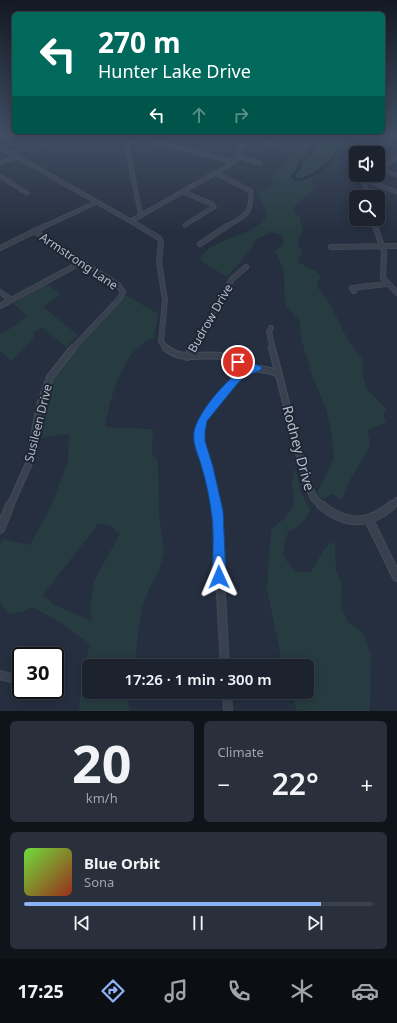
<!DOCTYPE html>
<html lang="en">
<head>
<meta charset="utf-8">
<style>
  body { margin:0; font-family:"Noto Sans",sans-serif; background:#292f3b; color:#f1f3f6; height:100vh; display:flex; flex-direction:column; font-size:15px; white-space:nowrap }
  * { box-sizing:border-box; margin:0 }
  p { font-size:13px; color:#a0a4aa }
  .icon { flex:none; width:22px; height:22px; fill:none; stroke:currentColor; stroke-width:2; stroke-linecap:round; stroke-linejoin:round }
  .map { position:relative; height:711px; overflow:hidden }
  .details { display:flex; flex-direction:column; gap:10px; padding:10px; background:#0f131a; flex:1 }
  .details>* { flex:none }
  .hud { position:absolute; left:12px; top:12px; width:373px; height:122px; border-radius:6px; box-shadow:0 2px 10px #0003,0 0 0 1px #3a404b; background:#00695c; color:#fff; overflow:hidden }
  .fabs { position:absolute; left:349px; top:146px; display:grid; gap:8px }
  .fabs a { display:grid; place-items:center; width:36px; height:36px; border-radius:6px; background:#1c232f; box-shadow:0 2px 10px #0003,0 0 0 1px #3a404b; font-size:20px }
  .speed { position:absolute; left:12px; top:647px; display:flex; gap:8px; font-size:20px; font-weight:700; text-align:center }
  .speed>* { display:grid; place-content:center; width:52px; height:52px; border-radius:50%; background:#1c232f; box-shadow:0 2px 10px #0003,0 0 0 1px #3a404b; line-height:1 }
  .speed .limit { border:2px solid #111; border-radius:6px; background:#fff; color:#111 }
  .pin { position:absolute; display:grid; place-items:center; width:34px; height:34px; color:#fff; margin:-17px; border:2px solid #fff; border-radius:50%; box-shadow:0 1px 4px #0007 }
  .me { position:absolute; width:44px; margin:-22px; rotate:359deg; stroke-linejoin:round; filter:drop-shadow(0 0 3px #0008) }
  .turn { display:flex; align-items:center; gap:14px; height:84px; padding:0 20px; font-size:18px }
  .turn .icon { width:52px; height:52px; stroke-width:2.5 }
  .turn b { display:block; font-size:28px; line-height:34px }
  .lanes { display:flex; align-items:center; height:38px; padding:0 20px; background:#0003; justify-content:center; gap:20px; direction:ltr }
  .lanes .off { opacity:.35 }
  .big { font-size:30px; font-weight:600; line-height:1.1 }
  .details .widget { flex:1; display:flex; flex-direction:column; justify-content:center; gap:6px; min-width:0; padding:0 14px; border-radius:6px; background:#292f3b }
  .details .dial { align-items:center; gap:0 }
  .dial b { font-size:52px; line-height:1 }
  .song { display:flex; align-items:center; gap:12px }
  .cover { width:48px; height:48px; border-radius:6px; background:linear-gradient(135deg,hsl(100 70% 55%),hsl(10 70% 35%)) }
  .played { height:4px; border-radius:2px; background:linear-gradient(90deg,#8db2f7 85%,#3a404b 85%) }
  .keys { display:flex; justify-content:space-around; direction:ltr }
  .heat { display:flex; justify-content:space-between; align-items:center; font-size:22px; direction:ltr }
  .details .tiles { flex:1; display:grid; gap:10px; grid-template-columns:1fr 1fr }
  .widget:last-child { grid-column:span 2 }
  .trip { position:absolute; left:82px; top:659px; width:232px; height:40px; border-radius:6px; background:#1c232f; box-shadow:0 2px 10px #0003,0 0 0 1px #3a404b; font-weight:600; line-height:40px; text-align:center }
  .tabs { display:flex; height:64px; justify-content:space-around; align-items:center; background:#0b0e13; color:#a0a4aa }
  .tabs .icon { width:28px; height:28px }
  .tabs .selected { color:#8db2f7 }
  .tabs b { font-size:18px; color:#f1f3f6 }
  .map>svg:first-child { display:block }
  .green { fill:#273c40; fill-rule:evenodd }
  .lines { fill:none; stroke-linecap:round; stroke-linejoin:round }
  .canal { fill:#18263d; fill-rule:evenodd }
  .minor-far3-casing { stroke:#424a58; stroke-width:5 }
  .minor-far2-casing { stroke:#424a58; stroke-width:6 }
  .minor-far1-casing { stroke:#424a58; stroke-width:8 }
  .minor-casing { stroke:#424a58; stroke-width:10 }
  .minor-far3 { stroke:#39414f; stroke-width:3.5 }
  .minor-far2 { stroke:#39414f; stroke-width:4.5 }
  .minor-far1 { stroke:#39414f; stroke-width:5.5 }
  .minor { stroke:#39414f; stroke-width:8 }
  .route { fill:#1a73e8; stroke:#114b97 }
  .labels { text-anchor:middle; dominant-baseline:central; stroke-width:4; stroke-linejoin:round; paint-order:stroke }
  .street-label { font-size:12px; fill:#b5bcc9; stroke:#1e2634 }
  .near-street-label { font-size:14px; fill:#b5bcc9; stroke:#1e2634 }
</style>
</head>
<body>
<div class="map">
<svg width="397" height="711" viewBox="0 0 397 711">
  <rect width="100%" height="100%" fill="#252f3f"/>
  <g class="green">
    <path d="M 44,134 L 91,134 L 99,137 L 92,141 L 7,149 L 33,143 Z"/>
    <path d="M 285,134 L 340,134 L 345,140 L 393,134 L 397,137 L 349,142 C 344,148 340,155 334,160 C 327,167 313,171 311,182 L 316,187 L 293,208 L 293,211 L 301,218 L 300,222 L 303,228 C 302,237 293,243 302,251 L 298,262 L 317,272 L 320,276 L 317,287 C 338,308 341,339 363,358 L 363,378 L 367,389 L 387,410 L 384,412 L 384,418 L 387,422 L 371,429 L 367,432 L 370,441 L 369,448 L 350,480 L 342,500 L 331,494 L 326,498 L 318,499 L 316,495 L 332,462 L 334,457 L 332,437 L 326,408 L 313,378 L 302,342 L 299,320 L 286,307 C 282,284 289,273 275,252 L 284,243 L 281,235 L 271,232 L 255,240 L 252,248 L 227,277 L 203,262 L 200,258 C 215,236 249,240 267,216 C 267,207 259,201 259,193 L 270,186 L 273,178 L 271,175 C 283,169 281,164 289,156 C 293,154 297,152 300,149 L 301,147 L 294,141 L 282,137 Z"/>
    <path d="M 47,284 L 61,294 L 43,307 L 78,335 L 66,347 L 42,327 L 34,332 L 33,339 L 11,361 L 0,351 L 0,334 L 13,327 L 27,316 L 13,303 Z"/>
    <path d="M 126,295 L 158,314 L 154,338 C 125,344 109,401 105,427 L 153,429 L 152,454 L 158,461 L 159,513 L 164,553 L 158,573 L 149,588 L 141,611 L 134,666 L 89,666 L 89,692 L 130,692 L 128,705 L 130,711 L 79,711 L 82,674 L 90,644 L 58,621 L 32,607 L 24,611 L 9,614 L 0,602 L 0,545 L 3,539 L 30,545 L 50,508 L 68,462 L 69,434 L 42,438 C 43,422 43,405 48,390 C 58,360 104,320 126,295 ZM 98,524 L 109,525 L 120,534 L 94,581 L 90,608 L 92,621 L 54,605 L 43,595 Z"/>
    <path d="M 296,468 C 298,483 301,496 310,509 C 307,521 299,526 288,532 C 281,553 281,557 297,572 L 310,572 C 318,563 321,550 331,542 L 335,545 L 336,570 L 342,584 L 341,605 L 347,621 L 363,633 L 371,655 L 370,711 L 297,711 L 291,692 L 307,692 L 307,666 L 283,666 L 267,589 L 271,529 C 279,523 288,517 292,508 C 297,496 287,485 296,468 Z"/>
  </g>
  <g class="lines">
    <g class="canal">
      <path d="M 44,134 L 48,134 L 35,144 L 8,150 L 6,149 L 33,142 Z"/>
      <path d="M 309,134 L 313,134 L 313,136 L 317,140 C 315,151 310,156 302,162 L 302,167 L 295,176 L 297,179 C 310,177 325,165 333,156 C 336,152 338,146 342,143 C 355,134 379,137 394,135 L 396,136 C 381,143 362,135 346,144 C 341,147 339,154 335,158 C 326,169 309,182 295,181 L 291,176 L 298,167 L 298,162 C 306,155 312,151 313,140 L 309,136 Z"/>
    </g>
    <defs>
      <g id="minor-far3">
        <path d="M 128,134 L 125,138 L 141,216"/>
        <path d="M 142,134 L 142,138 L 234,162"/>
        <path d="M 247,137 L 262,139 L 275,144"/>
        <path d="M 126,143 L 142,138"/>
        <path d="M 0,147 L 141,227"/>
        <path d="M 237,156 L 259,163"/>
        <path d="M 0,163 L 17,157"/>
        <path d="M 380,169 L 397,175"/>
        <path d="M 378,170 L 397,157"/>
        <path d="M 215,173 L 251,191 C 251,217 246,214 226,227"/>
        <path d="M 0,176 L 27,193"/>
        <path d="M 365,180 L 397,192"/>
        <path d="M 183,192 L 212,204 L 214,207 L 185,225"/>
        <path d="M 368,197 L 364,181 L 371,175"/>
        <path d="M 373,219 L 376,227"/>
        <path d="M 131,221 L 231,164 L 236,159 L 250,134"/>
        <path d="M 43,227 L 97,202"/>
      </g>
      <g id="minor-far2">
        <path d="M 139,226 L 159,238 L 161,242 L 159,262 L 165,300 L 161,341 L 166,349"/>
        <path d="M 375,226 L 384,252 L 383,278 L 397,293"/>
        <path d="M 34,231 L 118,285 L 123,292 L 121,297 L 72,349"/>
        <path d="M 200,244 L 227,226"/>
        <path d="M 331,247 L 397,246"/>
        <path d="M 0,248 L 45,226"/>
        <path d="M 354,291 L 352,288 L 386,284"/>
        <path d="M 0,292 L 11,300"/>
        <path d="M 0,306 L 82,262"/>
        <path d="M 271,328 L 269,332 L 273,349"/>
        <path d="M 192,349 L 232,279 L 246,267"/>
      </g>
      <g id="minor-far1">
        <path d="M 166,348 C 182,362 203,353 222,356 C 232,357 239,364 248,367 C 258,370 269,368 278,374"/>
        <path d="M 272,348 L 307,484 L 314,498 L 322,506"/>
        <path d="M 187,357 L 192,348"/>
        <path d="M 237,378 L 241,374 L 254,369"/>
        <path d="M 10,506 L 29,463 L 40,405 L 50,377 L 73,348"/>
        <path d="M 216,506 L 208,467 L 199,441 L 199,432 L 203,419 L 238,375 L 238,367 L 233,361"/>
        <path d="M 391,506 L 397,501"/>
      </g>
      <g id="minor">
        <path d="M 216,505 L 225,666"/>
        <path d="M 321,505 C 345,525 368,526 392,505"/>
        <path d="M 369,520 L 397,577"/>
        <path d="M 0,529 L 10,505"/>
        <path d="M 0,675 L 15,679"/>
        <path d="M 227,692 L 228,711"/>
      </g>
    </defs>
    <use href="#minor-far3" class="minor-far3-casing"/>
    <use href="#minor-far2" class="minor-far2-casing"/>
    <use href="#minor-far1" class="minor-far1-casing"/>
    <use href="#minor" class="minor-casing"/>
    <use href="#minor-far3" class="minor-far3"/>
    <use href="#minor-far2" class="minor-far2"/>
    <use href="#minor-far1" class="minor-far1"/>
    <use href="#minor" class="minor"/>
  </g>
  <linearGradient id="sky" x2="0" y2="1"><stop stop-color="#141a23"/><stop offset="0.58" stop-color="#404d63"/><stop offset="1" stop-color="#404d63" stop-opacity="0"/></linearGradient>
  <rect width="397" height="233" fill="url(#sky)"/>
  <path class="route" d="M 238,358 L 260,366 L 262,368 L 260,370 L 244,377 L 237,384 L 207,421 L 205,432 L 205,441 L 213,467 L 223,511 L 226,577 L 224,581 L 219,583 L 215,581 L 213,577 C 212,555 215,531 211,510 C 209,496 206,481 202,468 C 199,456 192,444 194,432 C 197,413 229,375 247,368 L 234,364 L 233,362 Z"/>
  <g class="labels">
    <g class="street-label">
      <text transform="translate(79 261) rotate(34)">Armstrong Lane</text>
      <text transform="translate(210 318) rotate(-60)">Budrow Drive</text>
      <text transform="translate(38 423) rotate(-76)">Susileen Drive</text>
    </g>
    <g class="near-street-label">
      <text transform="translate(299 448) rotate(75)">Rodney Drive</text>
    </g>
  </g>
</svg>
<div class="fabs">
<a><svg class="icon" aria-label="sound" viewBox="0 0 24 24"><path d="M4 9h4l5-4v14l-5-4H4zM17 9q2 3 0 6"/></svg></a>
<a><svg class="icon" aria-label="search" viewBox="0 0 24 24"><circle cx="10" cy="10" r="6"/><path d="M15 15l6 6"/></svg></a>
</div>
<div class="speed"><div class="limit">30</div></div>
<div class="pin" style="left:238px;top:362px;background:#d93025"><svg class="icon" aria-label="arrive" viewBox="0 0 24 24"><path d="M6 21V4h12l-3 4 3 4H6"/></svg></div>
<svg class="me" style="left:219px;top:577px" viewBox="-20 -20 40 40"><path d="M0-17L14 15 0 8-14 15z" fill="#1a73e8" stroke="#fff" stroke-width="4"/></svg>
<div class="trip">17:26 · 1 min · 300 m</div>
<div class="hud">
<div class="turn"><svg class="icon" aria-label="left" viewBox="0 0 24 24"><path d="M17 20v-9H6M10 6l-5 5 5 5"/></svg><div><b>270 m</b>Hunter Lake Drive</div></div>
<div class="lanes"><svg class="icon" aria-label="left" viewBox="0 0 24 24"><path d="M17 20v-9H6M10 6l-5 5 5 5"/></svg><svg class="icon off" aria-label="ahead" viewBox="0 0 24 24"><path d="M12 20V5M6 11l6-6 6 6"/></svg><svg class="icon off" aria-label="right" viewBox="0 0 24 24"><path d="M7 20v-9h11M14 6l5 5-5 5"/></svg></div>
</div>
</div>
<section class="details">
<div class="tiles">
<div class="widget dial"><b>20</b><p>km/h</p></div>
<div class="widget"><p>Climate</p>
<div class="heat"><a>−</a><b class="big">22°</b><a>+</a></div>
</div>
<div class="widget">
<div class="song"><i class="cover"></i><div><b>Blue Orbit</b><p>Sona</p></div></div>
<div class="played"></div>
<div class="keys"><svg class="icon" aria-label="previous" viewBox="0 0 24 24"><path d="M18 5L8 12l10 7zM5 5v14"/></svg><svg class="icon" aria-label="pause" viewBox="0 0 24 24"><path d="M8 5v14M16 5v14"/></svg><svg class="icon" aria-label="next" viewBox="0 0 24 24"><path d="M6 5l10 7-10 7zM19 5v14"/></svg></div>
</div>
</div>
</section>
<nav class="tabs">
<b>17:25</b>
<svg class="icon selected" aria-label="directions" viewBox="0 0 24 24"><path d="M12 3l9 9-9 9-9-9zM9 14v-3h6M13 9l2 2-2 2"/></svg>
<svg class="icon" aria-label="music" viewBox="0 0 24 24"><path d="M9 18V5l10-2v13"/><circle cx="6" cy="18" r="3"/><circle cx="16" cy="16" r="3"/></svg>
<svg class="icon" aria-label="phone" viewBox="0 0 24 24"><path d="M5 4h4l2 5-3 2q2 4 5 5l2-3 5 2v4C11 20 4 13 5 4z"/></svg>
<svg class="icon" aria-label="climate" viewBox="0 0 24 24"><path d="M12 3v18M4 7l16 10M4 17L20 7"/></svg>
<svg class="icon" aria-label="car" viewBox="0 0 24 24"><path d="M5 17H2v-5l4-1 3-4h7l3 4 3 1v5h-3M9 17h6M6 11h13"/><circle cx="7" cy="17" r="2"/><circle cx="17" cy="17" r="2"/></svg>
</nav>
</body>
</html>
